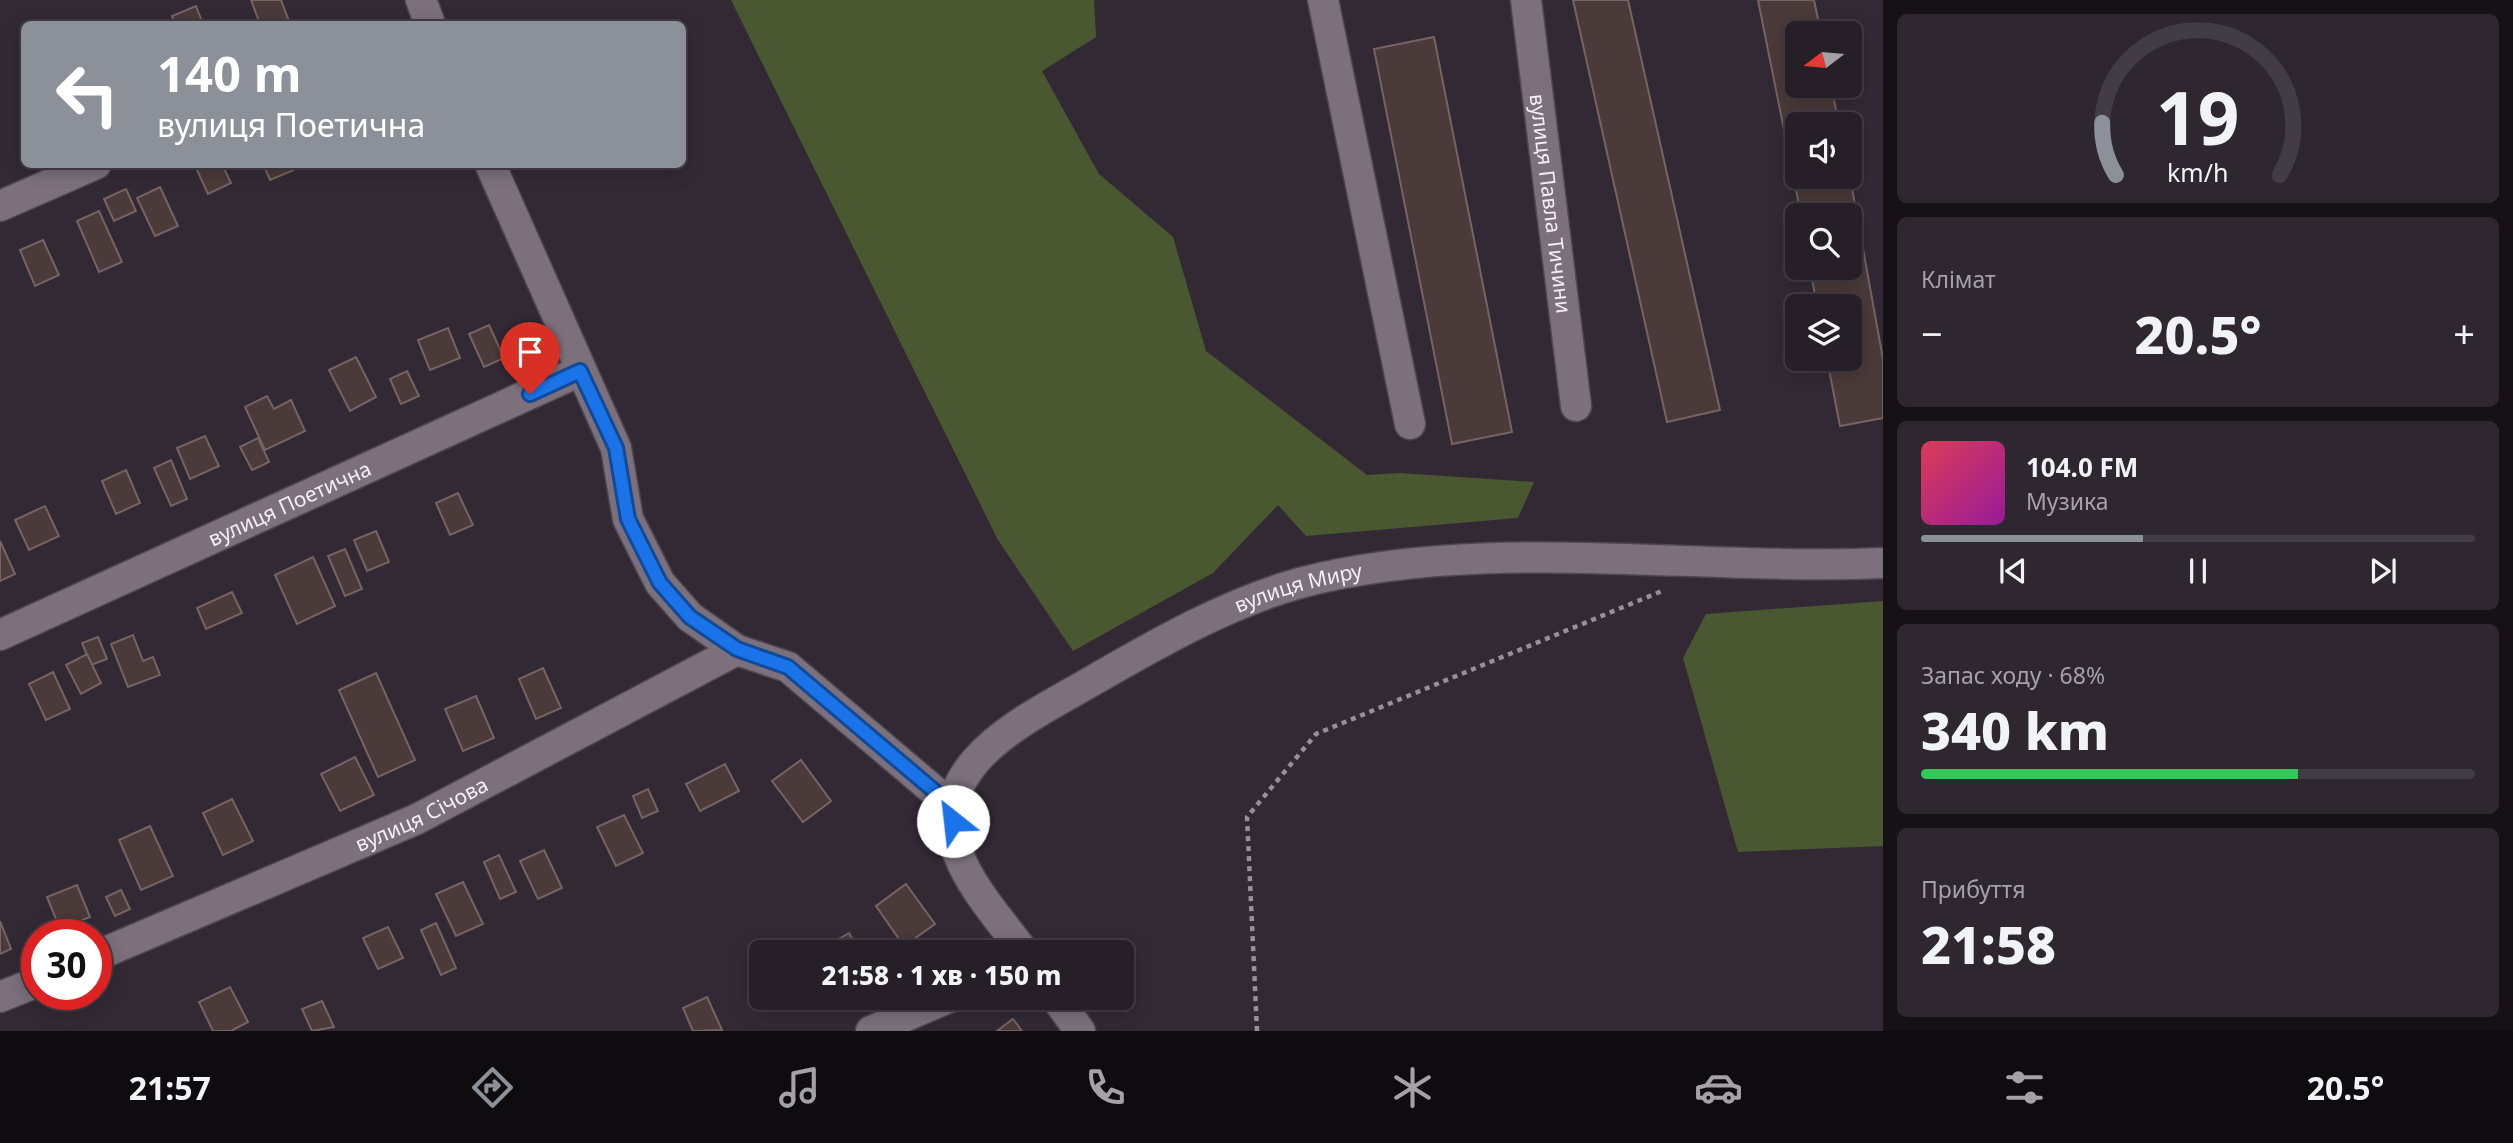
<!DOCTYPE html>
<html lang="uk">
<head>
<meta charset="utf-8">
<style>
  body { margin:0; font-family:"Noto Sans",sans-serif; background:#2e272f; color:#f1f3f6; height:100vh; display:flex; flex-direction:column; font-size:26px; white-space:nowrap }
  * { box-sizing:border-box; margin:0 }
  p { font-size:23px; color:#a4a2a7 }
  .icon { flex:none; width:38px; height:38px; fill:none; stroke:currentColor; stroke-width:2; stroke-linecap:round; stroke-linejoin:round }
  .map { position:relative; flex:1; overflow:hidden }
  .sheet { display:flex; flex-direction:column; gap:14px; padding:14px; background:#151115; width:630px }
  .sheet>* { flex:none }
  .hud { position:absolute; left:21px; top:21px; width:665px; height:147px; border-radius:10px; box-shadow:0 4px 18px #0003,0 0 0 2px #423d44; background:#8c9099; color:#fff; overflow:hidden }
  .needle { width:46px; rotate:254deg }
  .tools { position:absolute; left:1785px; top:21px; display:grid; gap:14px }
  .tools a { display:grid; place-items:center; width:77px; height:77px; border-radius:10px; background:#261f27; box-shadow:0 4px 18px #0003,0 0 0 2px #423d44; font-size:35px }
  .speed { position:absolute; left:21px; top:919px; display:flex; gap:14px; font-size:35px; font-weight:700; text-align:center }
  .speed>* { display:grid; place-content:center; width:91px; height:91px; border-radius:50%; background:#261f27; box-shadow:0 4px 18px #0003,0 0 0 2px #423d44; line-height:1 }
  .speed .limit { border:10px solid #d22; background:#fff; color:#111 }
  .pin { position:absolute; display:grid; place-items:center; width:60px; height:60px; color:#fff; margin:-72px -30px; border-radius:50% 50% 50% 0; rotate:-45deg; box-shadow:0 0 7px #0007 }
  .pin .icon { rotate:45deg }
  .me { position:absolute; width:77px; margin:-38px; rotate:331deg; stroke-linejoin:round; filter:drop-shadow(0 0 5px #0008) }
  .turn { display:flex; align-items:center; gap:24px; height:147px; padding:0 21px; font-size:32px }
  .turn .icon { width:91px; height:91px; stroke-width:2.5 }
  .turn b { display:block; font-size:49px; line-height:60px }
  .big { font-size:52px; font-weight:800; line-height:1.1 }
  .sheet .tile { flex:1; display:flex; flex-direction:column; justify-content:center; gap:10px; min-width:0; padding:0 24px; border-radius:10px; background:#2e272f }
  .sheet .dial { align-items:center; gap:0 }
  .dial svg { height:182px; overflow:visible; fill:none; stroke:#423d44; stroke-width:7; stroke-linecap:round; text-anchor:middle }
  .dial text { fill:#f1f3f6; stroke:none }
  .song { display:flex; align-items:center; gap:21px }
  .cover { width:84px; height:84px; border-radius:10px; background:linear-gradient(135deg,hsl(350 70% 55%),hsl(300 70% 35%)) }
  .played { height:7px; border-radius:4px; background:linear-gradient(90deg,#8c9099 40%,#423d44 40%) }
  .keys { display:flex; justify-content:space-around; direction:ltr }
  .heat { display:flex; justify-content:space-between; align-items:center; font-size:38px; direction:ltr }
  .charge { height:10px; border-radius:5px; background:linear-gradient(90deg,#34c759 68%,#423d44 0) }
  .trip { position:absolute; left:749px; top:940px; width:385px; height:70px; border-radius:10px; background:#261f27; box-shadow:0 4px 18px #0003,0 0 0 2px #423d44; font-weight:800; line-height:70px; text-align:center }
  .tab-bar { display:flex; height:112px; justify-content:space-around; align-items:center; background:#0f0c10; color:#a4a2a7 }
  .tab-bar .icon { width:49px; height:49px }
  .tab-bar .active { color:#8c9099 }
  .tab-bar b { font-size:32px; color:#f1f3f6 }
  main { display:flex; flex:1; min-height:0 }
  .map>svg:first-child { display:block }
  .green { fill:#4a5832 }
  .building { fill:#4a3a39; stroke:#756463; stroke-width:2 }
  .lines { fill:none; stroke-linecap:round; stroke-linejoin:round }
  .minor-casing { stroke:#4e474f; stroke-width:33 }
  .path { stroke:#979099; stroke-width:4.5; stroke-dasharray:5 5; stroke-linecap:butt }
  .minor { stroke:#7b707c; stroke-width:30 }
  .route-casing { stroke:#114b97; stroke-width:18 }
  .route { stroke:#1a73e8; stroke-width:12 }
  .labels { text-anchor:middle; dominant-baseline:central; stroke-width:7; stroke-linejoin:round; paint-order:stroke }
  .street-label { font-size:21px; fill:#f3edf4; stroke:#322934 }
</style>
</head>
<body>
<main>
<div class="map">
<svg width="1883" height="1031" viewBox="0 0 1883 1031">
  <rect width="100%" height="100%" fill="#322934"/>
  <g class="green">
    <path d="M 731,0 L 1094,0 L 1096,37 L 1042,71 L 1099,174 L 1173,237 L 1206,351 L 1367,475 L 1400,473 L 1534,482 L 1518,518 L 1306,536 L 1278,505 L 1213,573 L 1073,651 L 998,540 Z"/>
    <path d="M 1883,601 L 1883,846 L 1738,852 L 1683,658 L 1706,614 Z"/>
  </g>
  <g class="building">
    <path d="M 251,0 L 281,0 L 290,24 L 260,24 Z"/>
    <path d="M 1573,0 L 1628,0 L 1720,410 L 1667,422 Z"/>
    <path d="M 1758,0 L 1814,0 L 1821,33 L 1797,33 L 1797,86 L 1831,86 L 1839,124 L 1797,124 L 1797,158 L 1790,160 Z"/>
    <path d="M 196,6 L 203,24 L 175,24 L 172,16 Z"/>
    <path d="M 1434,37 L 1512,432 L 1452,444 L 1374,49 Z"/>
    <path d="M 1797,158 L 1797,177 L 1850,177 L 1883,359 L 1883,418 L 1840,426 L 1827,359 L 1850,359 L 1850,306 L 1817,306 L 1810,268 L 1850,268 L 1850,215 L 1801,215 L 1790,160 Z"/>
    <path d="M 209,164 L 222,164 L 231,183 L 208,194 L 197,170 Z"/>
    <path d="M 263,164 L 291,164 L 294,170 L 270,180 Z"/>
    <path d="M 160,187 L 178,226 L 155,236 L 137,198 Z"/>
    <path d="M 126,189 L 136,211 L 114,221 L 104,199 Z"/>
    <path d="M 99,211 L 122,262 L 99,272 L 77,221 Z"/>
    <path d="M 43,240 L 59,275 L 35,286 L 20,250 Z"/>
    <path d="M 489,325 L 504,358 L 484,367 L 469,334 Z"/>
    <path d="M 448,328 L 460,358 L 430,370 L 418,340 Z"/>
    <path d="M 356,357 L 376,397 L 350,411 L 329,370 Z"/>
    <path d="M 407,371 L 419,396 L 401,404 L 390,379 Z"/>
    <path d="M 267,396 L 274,409 L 291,400 L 305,431 L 265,450 L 245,407 Z"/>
    <path d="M 205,436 L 219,466 L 190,479 L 177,448 Z"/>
    <path d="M 258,438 L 269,462 L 252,470 L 240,447 Z"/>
    <path d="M 171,460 L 187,499 L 171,506 L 154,468 Z"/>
    <path d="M 126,470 L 140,503 L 116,514 L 102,481 Z"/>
    <path d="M 458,493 L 473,525 L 450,535 L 436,503 Z"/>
    <path d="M 45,506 L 59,536 L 29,550 L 15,520 Z"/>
    <path d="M 376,531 L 389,562 L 367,571 L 354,540 Z"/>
    <path d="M 0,541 L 15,574 L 0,581 Z"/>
    <path d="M 345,549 L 362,589 L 345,596 L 328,556 Z"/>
    <path d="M 313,557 L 335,606 L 297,624 L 275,575 Z"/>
    <path d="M 232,592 L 242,613 L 206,629 L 197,608 Z"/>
    <path d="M 133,635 L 143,661 L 153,657 L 160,675 L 128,687 L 111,644 Z"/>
    <path d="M 98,637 L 107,659 L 91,665 L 82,643 Z"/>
    <path d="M 87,654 L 101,683 L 81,694 L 66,665 Z"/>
    <path d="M 543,668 L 561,708 L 536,719 L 519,679 Z"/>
    <path d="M 53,672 L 70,709 L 46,720 L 29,684 Z"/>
    <path d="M 376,673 L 415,760 L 378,777 L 339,690 Z"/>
    <path d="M 476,696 L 494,738 L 463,751 L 445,709 Z"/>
    <path d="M 355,757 L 374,795 L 340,811 L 321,774 Z"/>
    <path d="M 801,760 L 831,801 L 803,822 L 772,781 Z"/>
    <path d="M 725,764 L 739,791 L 700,811 L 686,784 Z"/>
    <path d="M 648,789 L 658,811 L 642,818 L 633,796 Z"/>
    <path d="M 232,799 L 253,841 L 223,855 L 203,813 Z"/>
    <path d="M 624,815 L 643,853 L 616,866 L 597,827 Z"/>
    <path d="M 150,826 L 173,876 L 141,890 L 119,840 Z"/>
    <path d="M 544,850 L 562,888 L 538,899 L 520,861 Z"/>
    <path d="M 499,855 L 516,892 L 500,899 L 484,862 Z"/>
    <path d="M 463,882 L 483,924 L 456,936 L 436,894 Z"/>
    <path d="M 906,884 L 935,924 L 904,946 L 876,906 Z"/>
    <path d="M 77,885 L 90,917 L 60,929 L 47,897 Z"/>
    <path d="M 121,890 L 130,909 L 115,916 L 106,897 Z"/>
    <path d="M 0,921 L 11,949 L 0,954 Z"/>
    <path d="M 436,923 L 456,968 L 441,975 L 421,930 Z"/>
    <path d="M 388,927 L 403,958 L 378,969 L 363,938 Z"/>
    <path d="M 849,933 L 860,952 L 816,952 Z"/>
    <path d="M 230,987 L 248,1022 L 231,1031 L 213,1031 L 199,1002 Z"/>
    <path d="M 707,997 L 722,1030 L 693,1031 L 683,1008 Z"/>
    <path d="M 780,998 L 814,998 L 786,1010 Z"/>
    <path d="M 322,1001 L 334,1027 L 312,1031 L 302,1009 Z"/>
    <path d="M 1013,1019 L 1022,1031 L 997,1031 Z"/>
  </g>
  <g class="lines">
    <defs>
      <g id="minor">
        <path d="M 421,0 L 430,24"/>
        <path d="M 1323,0 L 1410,424"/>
        <path id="s1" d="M 1526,0 L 1576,406"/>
        <path d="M 490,164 L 616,448 L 628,519 L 660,583 L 690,617 L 737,650 L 788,667 L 952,806"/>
        <path d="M 0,206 L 96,164"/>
        <path id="s2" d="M 0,635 L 580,371"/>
        <path id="s3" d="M 1024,952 C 1003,924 978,896 963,865 C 920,777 1007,729 1071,693 C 1143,652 1220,605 1300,583 C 1484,535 1694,571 1883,563"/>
        <path id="s4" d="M 96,956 L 417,819 L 737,650"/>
        <path d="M 0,997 L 37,982"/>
        <path d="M 1056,998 L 1080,1031"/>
        <path d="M 871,1031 L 948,998"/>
      </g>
    </defs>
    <use href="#minor" class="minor-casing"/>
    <path class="path" d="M 1257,1031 L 1247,817 L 1316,734 L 1662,591"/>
    <use href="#minor" class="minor"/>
  </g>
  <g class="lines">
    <defs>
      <path id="route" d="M 530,394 L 580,371 L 616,448 L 628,519 L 660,583 L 690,617 L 737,649 L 788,667 L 952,806 L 953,821"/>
    </defs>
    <use href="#route" class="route-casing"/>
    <use href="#route" class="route"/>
  </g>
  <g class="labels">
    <g class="street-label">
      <text stroke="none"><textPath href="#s1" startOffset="205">вулиця Павла Тичини</textPath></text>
      <text stroke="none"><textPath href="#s2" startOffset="318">вулиця Поетична</textPath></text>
      <text stroke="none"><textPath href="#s3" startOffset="588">вулиця Миру</textPath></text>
      <text stroke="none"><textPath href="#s4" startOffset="355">вулиця Січова</textPath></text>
    </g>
  </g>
</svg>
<div class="tools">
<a><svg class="needle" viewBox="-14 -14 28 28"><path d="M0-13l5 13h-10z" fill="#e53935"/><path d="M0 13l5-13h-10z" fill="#a4a2a7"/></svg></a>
<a><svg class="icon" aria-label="sound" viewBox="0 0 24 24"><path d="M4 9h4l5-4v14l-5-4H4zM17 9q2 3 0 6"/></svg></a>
<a><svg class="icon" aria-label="search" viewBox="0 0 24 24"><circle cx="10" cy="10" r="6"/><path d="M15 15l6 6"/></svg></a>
<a><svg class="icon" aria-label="layers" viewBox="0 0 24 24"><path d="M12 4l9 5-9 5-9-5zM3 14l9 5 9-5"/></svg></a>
</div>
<div class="speed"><div class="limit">30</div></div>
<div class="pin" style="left:530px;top:394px;background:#d93025"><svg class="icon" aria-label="arrive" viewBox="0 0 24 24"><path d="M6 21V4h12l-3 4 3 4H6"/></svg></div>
<svg class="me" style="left:953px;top:821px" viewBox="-20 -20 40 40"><circle r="19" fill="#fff"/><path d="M0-13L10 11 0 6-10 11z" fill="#1a73e8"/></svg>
<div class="trip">21:58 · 1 хв · 150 m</div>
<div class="hud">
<div class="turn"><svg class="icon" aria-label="left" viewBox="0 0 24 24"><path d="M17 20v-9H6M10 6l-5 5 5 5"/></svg><div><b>140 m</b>вулиця Поетична</div></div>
</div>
</div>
<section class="sheet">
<div class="tile dial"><svg viewBox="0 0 100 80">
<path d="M14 69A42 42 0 1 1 86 69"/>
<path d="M14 69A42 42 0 0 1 8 46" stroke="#8c9099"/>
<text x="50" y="56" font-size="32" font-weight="700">19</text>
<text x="50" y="72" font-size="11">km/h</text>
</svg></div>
<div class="tile"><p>Клімат</p>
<div class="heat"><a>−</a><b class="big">20.5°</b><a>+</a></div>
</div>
<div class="tile">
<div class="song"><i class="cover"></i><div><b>104.0 FM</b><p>Музика</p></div></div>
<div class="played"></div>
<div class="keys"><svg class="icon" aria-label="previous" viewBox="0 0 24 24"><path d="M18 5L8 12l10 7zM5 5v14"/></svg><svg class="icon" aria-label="pause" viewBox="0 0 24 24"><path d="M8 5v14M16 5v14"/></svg><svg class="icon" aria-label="next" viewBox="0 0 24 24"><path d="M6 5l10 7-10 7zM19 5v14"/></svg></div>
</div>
<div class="tile"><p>Запас ходу · 68%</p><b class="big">340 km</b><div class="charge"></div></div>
<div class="tile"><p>Прибуття</p><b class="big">21:58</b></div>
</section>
</main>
<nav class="tab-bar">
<b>21:57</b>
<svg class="icon active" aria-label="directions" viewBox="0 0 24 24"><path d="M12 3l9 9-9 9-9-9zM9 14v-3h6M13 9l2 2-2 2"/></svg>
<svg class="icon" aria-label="music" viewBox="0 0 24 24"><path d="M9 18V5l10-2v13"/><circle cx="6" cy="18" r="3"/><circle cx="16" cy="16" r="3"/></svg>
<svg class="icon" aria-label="phone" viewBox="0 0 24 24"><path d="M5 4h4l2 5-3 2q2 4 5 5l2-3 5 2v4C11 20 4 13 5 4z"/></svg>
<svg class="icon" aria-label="climate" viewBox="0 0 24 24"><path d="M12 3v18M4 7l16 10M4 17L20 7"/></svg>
<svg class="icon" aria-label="car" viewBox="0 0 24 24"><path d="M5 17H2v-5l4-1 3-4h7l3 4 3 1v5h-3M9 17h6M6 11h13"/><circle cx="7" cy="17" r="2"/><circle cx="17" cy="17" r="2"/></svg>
<svg class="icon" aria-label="filters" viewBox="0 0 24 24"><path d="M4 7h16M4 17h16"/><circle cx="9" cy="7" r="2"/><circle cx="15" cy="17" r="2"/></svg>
<b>20.5°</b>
</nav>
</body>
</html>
